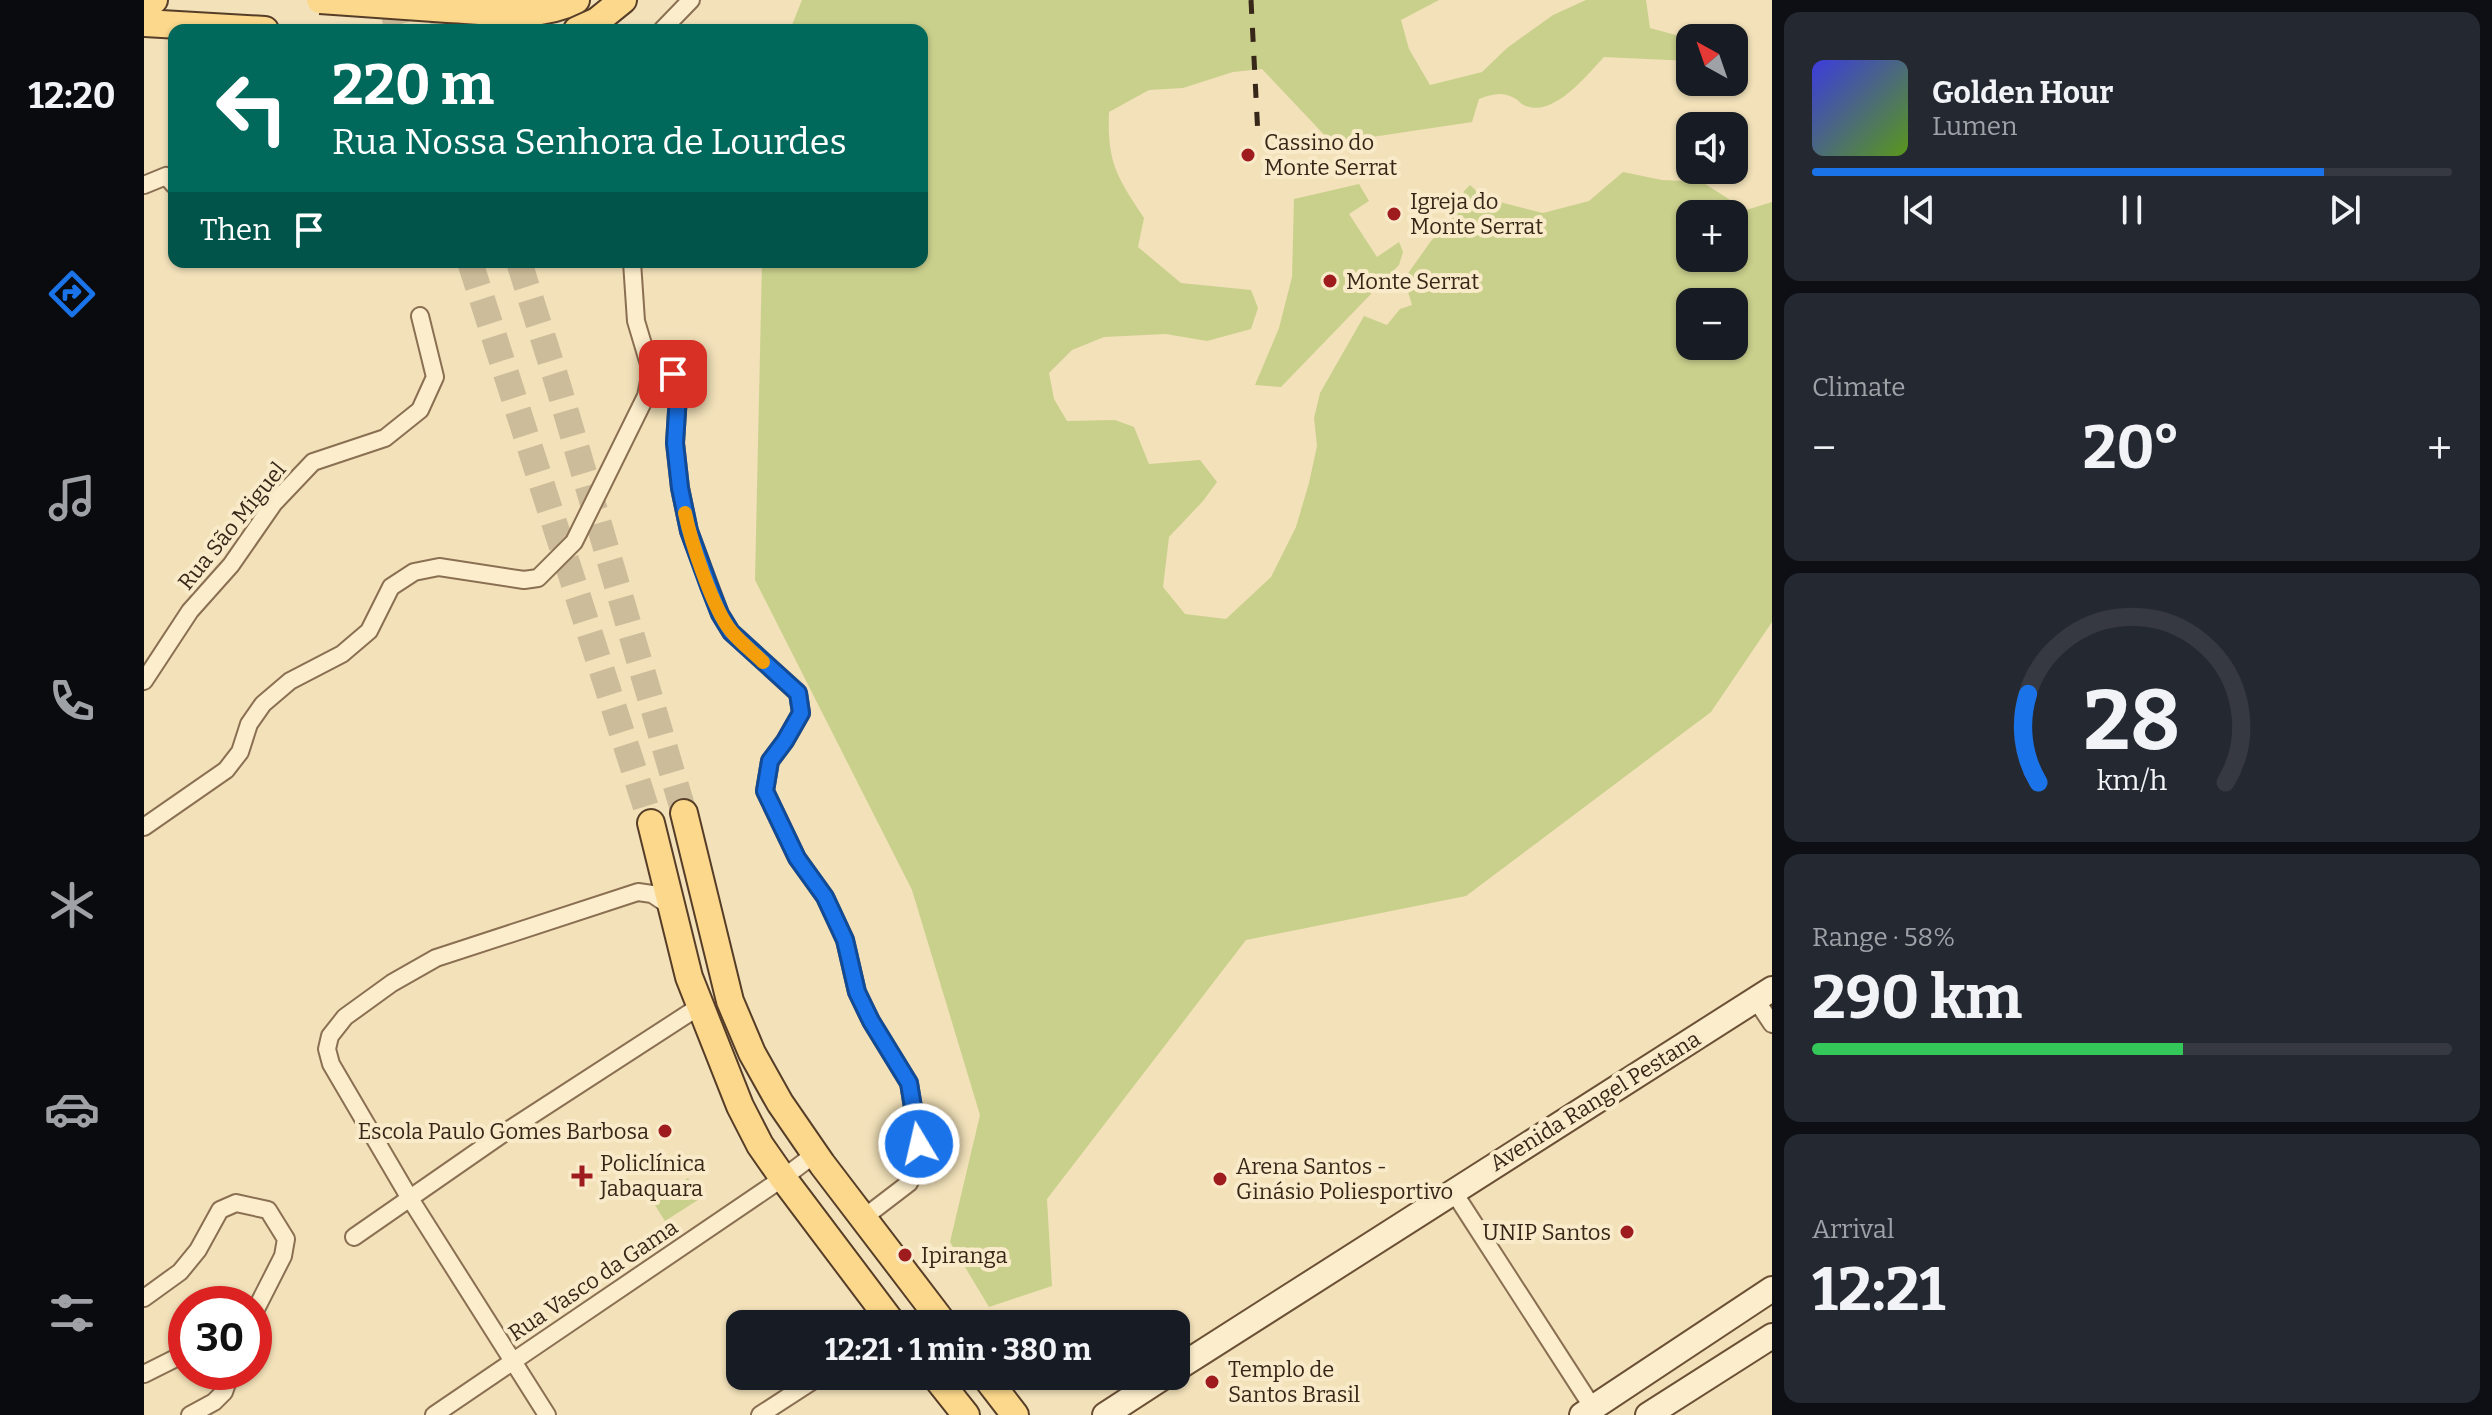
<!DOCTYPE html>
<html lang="en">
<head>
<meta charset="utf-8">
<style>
  body { margin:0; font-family:Bitter,serif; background:#242831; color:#f1f3f6; height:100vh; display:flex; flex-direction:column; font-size:30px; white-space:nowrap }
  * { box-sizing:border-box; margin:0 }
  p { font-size:26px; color:#9ea1a6 }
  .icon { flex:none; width:44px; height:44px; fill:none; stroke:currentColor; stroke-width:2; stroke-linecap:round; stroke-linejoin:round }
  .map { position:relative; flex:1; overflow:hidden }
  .drawer { display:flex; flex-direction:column; gap:12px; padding:12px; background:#0d0f14; width:720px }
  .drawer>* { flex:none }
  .guide { position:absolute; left:24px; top:24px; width:760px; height:244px; border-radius:16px; box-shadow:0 2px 6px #0004; background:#00695c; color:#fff; overflow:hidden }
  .needle { width:52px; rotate:320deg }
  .controls { position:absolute; left:1532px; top:24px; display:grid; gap:16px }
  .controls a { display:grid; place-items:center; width:72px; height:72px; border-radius:16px; background:#171b24; box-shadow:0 2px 6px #0004; font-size:40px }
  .speed { position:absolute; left:24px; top:1286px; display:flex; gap:16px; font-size:40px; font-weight:700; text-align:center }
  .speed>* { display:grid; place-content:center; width:104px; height:104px; border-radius:50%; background:#171b24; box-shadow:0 2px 6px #0004; line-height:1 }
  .speed .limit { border:12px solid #d22; background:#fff; color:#111 }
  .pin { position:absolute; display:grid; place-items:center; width:68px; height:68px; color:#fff; margin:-34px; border-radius:16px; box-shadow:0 4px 12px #0006 }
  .me { position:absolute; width:88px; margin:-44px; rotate:351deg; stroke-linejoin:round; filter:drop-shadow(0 0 6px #0008) }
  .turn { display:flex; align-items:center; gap:28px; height:168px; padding:0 32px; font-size:36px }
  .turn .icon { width:104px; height:104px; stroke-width:2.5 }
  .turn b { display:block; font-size:56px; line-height:68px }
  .then { display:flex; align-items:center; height:76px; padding:0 32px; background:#0003; gap:16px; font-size:30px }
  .big { font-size:60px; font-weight:700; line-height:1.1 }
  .drawer .card { flex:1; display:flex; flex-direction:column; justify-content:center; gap:12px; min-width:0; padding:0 28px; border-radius:16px; background:#242831 }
  .drawer .dial { align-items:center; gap:0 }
  .dial svg { height:208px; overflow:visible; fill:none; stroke:#363941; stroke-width:7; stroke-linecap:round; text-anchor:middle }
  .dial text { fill:#f1f3f6; stroke:none }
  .song { display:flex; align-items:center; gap:24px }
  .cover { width:96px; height:96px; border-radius:12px; background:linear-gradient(135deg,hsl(240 70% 55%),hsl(90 70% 35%)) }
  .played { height:8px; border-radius:4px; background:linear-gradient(90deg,#1a73e8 80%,#363941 80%) }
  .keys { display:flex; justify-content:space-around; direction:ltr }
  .heat { display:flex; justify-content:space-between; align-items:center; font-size:44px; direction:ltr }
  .charge { height:12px; border-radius:6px; background:linear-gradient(90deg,#34c759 58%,#363941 0) }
  .trip { position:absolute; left:582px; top:1310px; width:464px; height:80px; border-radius:16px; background:#171b24; box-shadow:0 2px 6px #0004; font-weight:700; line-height:80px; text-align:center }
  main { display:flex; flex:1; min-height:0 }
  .tabs { display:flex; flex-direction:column; width:144px; justify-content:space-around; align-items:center; background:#090b0e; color:#9ea1a6 }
  .tabs .icon { width:56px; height:56px }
  .tabs .selected { color:#1a73e8 }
  .tabs b { font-size:36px; color:#f1f3f6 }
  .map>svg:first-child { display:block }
  .green { fill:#c9d08c; fill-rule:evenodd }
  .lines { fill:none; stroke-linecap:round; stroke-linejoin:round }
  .primary-tunnel { stroke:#cdbc99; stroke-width:26; stroke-dasharray:26 13; stroke-linecap:butt }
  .street-casing { stroke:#8a6f52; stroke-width:20 }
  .secondary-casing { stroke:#6b5036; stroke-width:28 }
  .primary-casing { stroke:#563d28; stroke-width:30 }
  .street { stroke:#fceecc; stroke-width:16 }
  .secondary { stroke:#fceecc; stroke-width:24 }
  .primary { stroke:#fbd88b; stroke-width:26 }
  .rail { stroke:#372719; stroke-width:5; stroke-dasharray:14 14; stroke-linecap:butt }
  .primary-bridge-casing { stroke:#563d28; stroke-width:30; stroke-linecap:butt }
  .primary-bridge { stroke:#fbd88b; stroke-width:26 }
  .route-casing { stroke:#114b97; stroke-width:20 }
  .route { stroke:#1a73e8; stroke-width:14 }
  .slow { stroke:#f59e0b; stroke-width:14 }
  .poi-dot { fill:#9e1c1e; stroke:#f9ebc9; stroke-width:3 }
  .labels { text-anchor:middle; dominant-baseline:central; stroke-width:8; stroke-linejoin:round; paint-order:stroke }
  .poi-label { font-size:22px; fill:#372719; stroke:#f9ebc9; text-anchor:start }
  .street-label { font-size:22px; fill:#372719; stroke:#f9ebc9 }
</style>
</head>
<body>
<main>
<nav class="tabs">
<b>12:20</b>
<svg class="icon selected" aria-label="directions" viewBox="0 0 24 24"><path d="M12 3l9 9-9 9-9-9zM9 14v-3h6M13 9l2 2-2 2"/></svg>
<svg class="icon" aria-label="music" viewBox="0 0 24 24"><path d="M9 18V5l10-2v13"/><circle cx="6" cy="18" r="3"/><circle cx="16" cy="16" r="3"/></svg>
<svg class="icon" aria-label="phone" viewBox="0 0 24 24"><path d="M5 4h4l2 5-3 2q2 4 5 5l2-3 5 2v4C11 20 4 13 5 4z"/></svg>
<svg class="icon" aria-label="climate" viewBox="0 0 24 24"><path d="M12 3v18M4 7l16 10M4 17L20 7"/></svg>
<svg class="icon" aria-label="car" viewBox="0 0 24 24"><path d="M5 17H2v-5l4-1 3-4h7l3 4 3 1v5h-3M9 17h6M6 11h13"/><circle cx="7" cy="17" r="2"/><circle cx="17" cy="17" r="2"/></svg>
<svg class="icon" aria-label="filters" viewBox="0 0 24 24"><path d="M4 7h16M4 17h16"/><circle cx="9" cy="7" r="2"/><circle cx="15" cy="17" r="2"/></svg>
</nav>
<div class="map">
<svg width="1628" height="1415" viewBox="0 0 1628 1415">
  <rect width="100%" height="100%" fill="#f2e1b9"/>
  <g class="green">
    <path d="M 658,0 L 1295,0 L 1257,20 L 1265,49 L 1286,85 L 1338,72 L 1363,48 L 1409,15 L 1442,0 L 1502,0 L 1506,28 L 1546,39 L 1546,61 L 1460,57 C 1443,75 1410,117 1382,106 C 1378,105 1375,101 1372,99 C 1359,91 1348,94 1335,99 L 1328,122 L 1188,143 L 1118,69 L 1089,72 L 1039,88 L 1005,90 L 965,112 C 963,163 973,177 1000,218 L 994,247 L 1037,283 L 1107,290 L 1114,308 L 1107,329 L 1063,341 L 1022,334 L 960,337 L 928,350 L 905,373 L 910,399 L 923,421 L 971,420 L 990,427 L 1005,464 L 1056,460 L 1073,482 L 1059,501 L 1025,537 L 1019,587 L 1041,614 L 1082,619 L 1127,577 L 1152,527 L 1165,483 L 1173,446 L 1170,418 L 1176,393 L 1220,316 L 1243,325 L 1256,309 L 1268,305 L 1260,279 L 1287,241 L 1314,212 L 1320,191 L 1326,185 L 1340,198 L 1399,213 L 1445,201 L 1479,172 L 1518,180 L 1558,182 L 1602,210 L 1628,202 L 1628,622 L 1567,712 L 1322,896 L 1102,940 L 903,1199 L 908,1286 L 845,1307 L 806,1242 L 836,1115 L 768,890 L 611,580 L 618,262 L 778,262 L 778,30 L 646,30 ZM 1546,214 L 1590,214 L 1590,258 L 1546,258 ZM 1546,302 L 1590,302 L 1590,346 L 1546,346 Z"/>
    <path d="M 1215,184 L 1225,201 L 1205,214 L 1233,257 L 1255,242 L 1259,252 L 1255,265 L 1137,387 L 1111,385 L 1135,328 L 1148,277 L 1150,199 Z"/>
    <path d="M 544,1178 L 557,1198 L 521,1221 L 509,1202 Z"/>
  </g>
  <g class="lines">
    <g class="primary-tunnel">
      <path d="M 246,0 L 254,30"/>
      <path d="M 293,0 L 302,30"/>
      <path d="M 326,262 L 507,823"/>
      <path d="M 375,262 L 414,385 L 540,813"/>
    </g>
    <defs>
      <g id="street">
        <path d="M 518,30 L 547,0"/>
        <path d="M 0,185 L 22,176 L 30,185"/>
        <path d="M 507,371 L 529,374 L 535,380 L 531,443 L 536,488 L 545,531 L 576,614 L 587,632 L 654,693 L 657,713 L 641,741 L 626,761 L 621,791 L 653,858 L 681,897 L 701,940 L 713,992 L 727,1021 L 765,1083 L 775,1144 L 774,1165 L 765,1183 L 718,1219"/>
        <path d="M 0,681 L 46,611 L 87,565 L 130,503 L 169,462 L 241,438 L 276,410 L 291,377 L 276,316"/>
        <path d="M 0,827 L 82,770 L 96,752 L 105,724 L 119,704 L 146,681 L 198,654 L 225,631 L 247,587 L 270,572 L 295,567 L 380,580 L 394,578 L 430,542 L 502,396 L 507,371 L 492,321 L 488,262"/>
        <path d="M 1612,1000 L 1628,1024"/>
        <path d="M 1309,1191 L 1449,1408"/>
        <path d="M 210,1237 L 357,1135 L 556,1006"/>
        <path d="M 0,1298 L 36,1272 L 54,1250 L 76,1210 L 92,1203 L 124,1210 L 142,1239 L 139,1256 L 110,1313"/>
        <path d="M 0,1374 L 42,1353"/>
        <path d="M 46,1415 L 70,1402 L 80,1392 L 87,1372"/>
        <path d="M 290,1415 L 639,1178 L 671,1154"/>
        <path d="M 403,1415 L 265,1197 L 187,1064 L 183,1049 L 186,1036 L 201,1017 L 248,983 L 292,958 L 494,892 L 508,894 L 526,906"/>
        <path d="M 616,1415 L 676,1376"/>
      </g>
      <g id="secondary">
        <path d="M 1032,1369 L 1628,989"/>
        <path d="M 961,1415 L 1021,1376"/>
        <path d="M 1438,1415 L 1628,1289"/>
        <path d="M 1504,1415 L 1628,1336"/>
      </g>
      <g id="primary">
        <path d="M 0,3 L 10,0"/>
        <path d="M 304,9 C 346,11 394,20 432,0"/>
        <path d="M 0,23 L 121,30"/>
        <path d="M 433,30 L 453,21 L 479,0"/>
        <path d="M 540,813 L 586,1001 L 608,1053 L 636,1103 L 678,1164 L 800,1324"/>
        <path d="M 507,823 L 545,977 L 596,1106 L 616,1145 L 639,1178 L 749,1324"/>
        <path d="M 791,1376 L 822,1415"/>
        <path d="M 841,1376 L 871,1415"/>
      </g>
    </defs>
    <use href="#street" class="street-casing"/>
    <use href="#secondary" class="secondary-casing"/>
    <use href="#primary" class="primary-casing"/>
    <use href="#street" class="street"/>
    <use href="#secondary" class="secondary"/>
    <use href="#primary" class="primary"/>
    <path class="rail" d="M 1107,0 L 1114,136"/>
    <defs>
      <path id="primary-bridge" d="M 176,0 L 304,9"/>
    </defs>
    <use href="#primary-bridge" class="primary-bridge-casing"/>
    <use href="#primary-bridge" class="primary-bridge"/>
  </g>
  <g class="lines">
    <defs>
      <path id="route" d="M 529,374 L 535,380 L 531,443 L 536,488 L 545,531 L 565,586 L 576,614 L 587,632 L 654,693 L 657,713 L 641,741 L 626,761 L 621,791 L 653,858 L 681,897 L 701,940 L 713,992 L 727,1021 L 765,1083 L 775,1144"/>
    </defs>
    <use href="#route" class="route-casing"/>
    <use href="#route" class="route"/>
    <path class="slow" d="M 541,513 C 547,542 569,609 587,631 C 596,642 609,652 619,662"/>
  </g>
  <g class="poi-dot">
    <circle cx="1104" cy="155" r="8"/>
    <circle cx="1250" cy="214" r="8"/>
    <circle cx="1186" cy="281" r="8"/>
    <circle cx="521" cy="1131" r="8"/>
    <path d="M434 1164h8v8h8v8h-8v8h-8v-8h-8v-8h8z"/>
    <circle cx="1076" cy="1179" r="8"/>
    <circle cx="1483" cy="1232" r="8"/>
    <circle cx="761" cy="1255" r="8"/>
    <circle cx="1068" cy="1382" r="8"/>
  </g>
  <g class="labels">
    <g class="poi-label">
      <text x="1120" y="142">Cassino do<tspan x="1120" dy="25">Monte Serrat</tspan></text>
      <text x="1266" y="201">Igreja do<tspan x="1266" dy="25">Monte Serrat</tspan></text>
      <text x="1202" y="281">Monte Serrat</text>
      <text x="505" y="1131" text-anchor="end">Escola Paulo Gomes Barbosa</text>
      <text x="456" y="1163">Policlínica<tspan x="456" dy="25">Jabaquara</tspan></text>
      <text x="1092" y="1166">Arena Santos -<tspan x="1092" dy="25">Ginásio Poliesportivo</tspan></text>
      <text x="1467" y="1232" text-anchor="end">UNIP Santos</text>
      <text x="777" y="1255">Ipiranga</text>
      <text x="1084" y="1369">Templo de<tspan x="1084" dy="25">Santos Brasil</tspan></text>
    </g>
    <g class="street-label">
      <text transform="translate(88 526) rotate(-51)">Rua São Miguel</text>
      <text transform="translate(1451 1101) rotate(-32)">Avenida Rangel Pestana</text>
      <text transform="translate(449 1280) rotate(-34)">Rua Vasco da Gama</text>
    </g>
  </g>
</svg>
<div class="controls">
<a><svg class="needle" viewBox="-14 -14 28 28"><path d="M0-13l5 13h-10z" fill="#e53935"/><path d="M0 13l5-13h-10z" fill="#9ea1a6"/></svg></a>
<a><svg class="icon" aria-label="sound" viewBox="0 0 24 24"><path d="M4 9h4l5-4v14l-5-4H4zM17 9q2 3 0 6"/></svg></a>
<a>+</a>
<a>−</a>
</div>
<div class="speed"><div class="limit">30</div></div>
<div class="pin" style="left:529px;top:374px;background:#d93025"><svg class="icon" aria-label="arrive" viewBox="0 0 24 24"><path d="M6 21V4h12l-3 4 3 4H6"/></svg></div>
<svg class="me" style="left:775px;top:1144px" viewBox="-20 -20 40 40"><circle r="17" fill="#1a73e8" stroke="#fff" stroke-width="3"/><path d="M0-11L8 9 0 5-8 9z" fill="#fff"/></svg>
<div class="trip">12:21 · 1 min · 380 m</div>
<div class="guide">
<div class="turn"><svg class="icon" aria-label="left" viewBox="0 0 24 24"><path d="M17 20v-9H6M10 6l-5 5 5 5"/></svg><div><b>220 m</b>Rua Nossa Senhora de Lourdes</div></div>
<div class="then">Then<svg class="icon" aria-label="arrive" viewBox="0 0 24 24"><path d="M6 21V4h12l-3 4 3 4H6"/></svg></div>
</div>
</div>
<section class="drawer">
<div class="card">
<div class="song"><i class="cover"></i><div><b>Golden Hour</b><p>Lumen</p></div></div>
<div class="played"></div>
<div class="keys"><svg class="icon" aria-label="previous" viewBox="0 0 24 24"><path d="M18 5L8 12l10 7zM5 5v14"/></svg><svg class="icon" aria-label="pause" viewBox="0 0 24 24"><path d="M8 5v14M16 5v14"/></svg><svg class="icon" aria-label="next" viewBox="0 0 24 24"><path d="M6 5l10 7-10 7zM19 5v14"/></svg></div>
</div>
<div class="card"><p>Climate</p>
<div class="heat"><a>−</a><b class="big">20°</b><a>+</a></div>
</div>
<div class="card dial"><svg viewBox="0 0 100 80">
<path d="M14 69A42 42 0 1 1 86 69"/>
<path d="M14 69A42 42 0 0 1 10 35" stroke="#1a73e8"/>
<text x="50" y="56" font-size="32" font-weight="700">28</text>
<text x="50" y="72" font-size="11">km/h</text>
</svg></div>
<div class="card"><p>Range · 58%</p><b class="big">290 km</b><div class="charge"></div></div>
<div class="card"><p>Arrival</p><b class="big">12:21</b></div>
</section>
</main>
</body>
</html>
